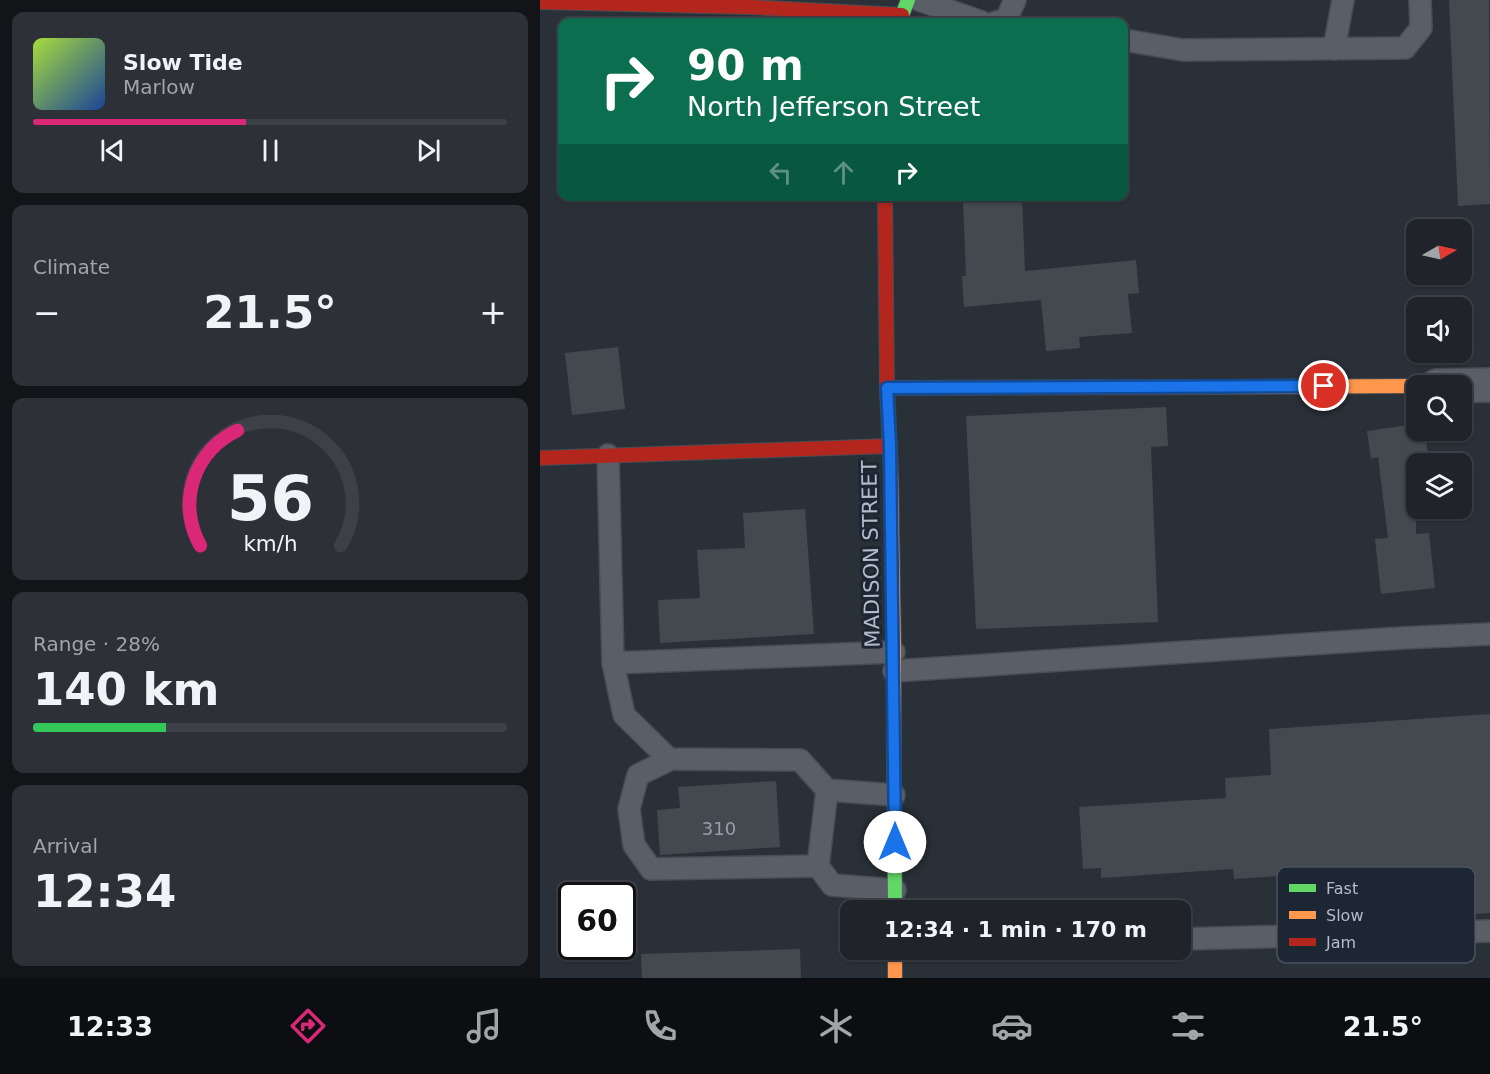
<!DOCTYPE html>
<html lang="en">
<head>
<meta charset="utf-8">
<style>
  body { margin:0; font-family:"DejaVu Sans",sans-serif; background:#2d3036; color:#f1f3f6; height:100vh; display:flex; flex-direction:column; font-size:22px; white-space:nowrap }
  * { box-sizing:border-box; margin:0 }
  p { font-size:20px; color:#a2a4a8 }
  .icon { flex:none; width:33px; height:33px; fill:none; stroke:currentColor; stroke-width:2; stroke-linecap:round; stroke-linejoin:round }
  .map { position:relative; flex:1; overflow:hidden }
  .sheet { display:flex; flex-direction:column; gap:12px; padding:12px; background:#121417; width:540px }
  .sheet>* { flex:none }
  .guide { position:absolute; left:18px; top:18px; width:570px; height:183px; border-radius:12px; box-shadow:0 2px 4px #0004,0 0 0 2px #3d4147; background:#0b6e4f; color:#fff; overflow:hidden }
  .needle { width:39px; rotate:81deg }
  .fabs { position:absolute; left:866px; top:219px; display:grid; gap:12px }
  .fabs a { display:grid; place-items:center; width:66px; height:66px; border-radius:12px; background:#20242a; box-shadow:0 2px 4px #0004,0 0 0 2px #3d4147; font-size:30px }
  .speed { position:absolute; left:18px; top:882px; display:flex; gap:12px; font-size:30px; font-weight:700; text-align:center }
  .speed>* { display:grid; place-content:center; width:78px; height:78px; border-radius:50%; background:#20242a; box-shadow:0 2px 4px #0004,0 0 0 2px #3d4147; line-height:1 }
  .speed .limit { border:3px solid #111; border-radius:9px; background:#fff; color:#111 }
  .pin { position:absolute; display:grid; place-items:center; width:51px; height:51px; color:#fff; margin:-26px; border:3px solid #fff; border-radius:50%; box-shadow:0 2px 6px #0007 }
  .me { position:absolute; width:66px; margin:-33px; rotate:0deg; stroke-linejoin:round; filter:drop-shadow(0 0 4px #0008) }
  .turn { display:flex; align-items:center; gap:21px; height:126px; padding:0 30px; font-size:27px }
  .turn .icon { width:78px; height:78px; stroke-width:2.5 }
  .turn b { display:block; font-size:42px; line-height:51px }
  .lanes { display:flex; align-items:center; height:57px; padding:0 30px; background:#0003; justify-content:center; gap:30px; direction:ltr }
  .lanes .off { opacity:.35 }
  .big { font-size:45px; font-weight:800; line-height:1.1 }
  .sheet .widget { flex:1; display:flex; flex-direction:column; justify-content:center; gap:9px; min-width:0; padding:0 21px; border-radius:12px; background:#2d3036 }
  .sheet .dial { align-items:center; gap:0 }
  .dial svg { height:156px; overflow:visible; fill:none; stroke:#3d4147; stroke-width:7; stroke-linecap:round; text-anchor:middle }
  .dial text { fill:#f1f3f6; stroke:none }
  .song { display:flex; align-items:center; gap:18px }
  .cover { width:72px; height:72px; border-radius:9px; background:linear-gradient(135deg,hsl(80 70% 55%),hsl(220 70% 35%)) }
  .played { height:6px; border-radius:3px; background:linear-gradient(90deg,#db2777 45%,#3d4147 45%) }
  .keys { display:flex; justify-content:space-around; direction:ltr }
  .heat { display:flex; justify-content:space-between; align-items:center; font-size:33px; direction:ltr }
  .charge { height:9px; border-radius:4px; background:linear-gradient(90deg,#34c759 28%,#3d4147 0) }
  .trip { position:absolute; left:300px; top:900px; width:351px; height:60px; border-radius:12px; background:#20242a; box-shadow:0 2px 4px #0004,0 0 0 2px #3d4147; font-weight:800; line-height:60px; text-align:center }
  .tab-bar { display:flex; height:96px; justify-content:space-around; align-items:center; background:#0d0e11; color:#a2a4a8 }
  .tab-bar .icon { width:42px; height:42px }
  .tab-bar .current { color:#db2777 }
  .tab-bar b { font-size:27px; color:#f1f3f6 }
  main { display:flex; flex:1; min-height:0 }
  .map>svg:first-child { display:block }
  .building { fill:#444950 }
  .lines { fill:none; stroke-linecap:round; stroke-linejoin:round }
  .lane-casing { stroke:#484c53; stroke-width:24 }
  .street-casing { stroke:#484c53; stroke-width:36 }
  .fast-casing { stroke:#484c53; stroke-width:16 }
  .slow-casing { stroke:#484c53; stroke-width:16 }
  .jam-casing { stroke:#484c53; stroke-width:16 }
  .lane { stroke:#5a5e66; stroke-width:21 }
  .street { stroke:#5a5e66; stroke-width:33 }
  .fast { stroke:#63d668; stroke-width:14 }
  .slow { stroke:#ff974d; stroke-width:14 }
  .jam { stroke:#b3261e; stroke-width:14 }
  .route-casing { stroke:#114b97; stroke-width:15 }
  .route { stroke:#1a73e8; stroke-width:10 }
  .labels { text-anchor:middle; dominant-baseline:central; stroke-width:6; stroke-linejoin:round; paint-order:stroke }
  .number-label { font-size:18px; fill:#989fab }
  .street-label { font-size:21px; fill:#b4bcc9; stroke:#1d2633 }
  .key { fill:#1d2633; stroke:#4a5360; stroke-width:1.5 }
  .key-label { font-size:16px; fill:#b4bcc9 }
</style>
</head>
<body>
<main>
<section class="sheet">
<div class="widget">
<div class="song"><i class="cover"></i><div><b>Slow Tide</b><p>Marlow</p></div></div>
<div class="played"></div>
<div class="keys"><svg class="icon" aria-label="previous" viewBox="0 0 24 24"><path d="M18 5L8 12l10 7zM5 5v14"/></svg><svg class="icon" aria-label="pause" viewBox="0 0 24 24"><path d="M8 5v14M16 5v14"/></svg><svg class="icon" aria-label="next" viewBox="0 0 24 24"><path d="M6 5l10 7-10 7zM19 5v14"/></svg></div>
</div>
<div class="widget"><p>Climate</p>
<div class="heat"><a>−</a><b class="big">21.5°</b><a>+</a></div>
</div>
<div class="widget dial"><svg viewBox="0 0 100 80">
<path d="M14 69A42 42 0 1 1 86 69"/>
<path d="M14 69A42 42 0 0 1 33 10" stroke="#db2777"/>
<text x="50" y="56" font-size="32" font-weight="700">56</text>
<text x="50" y="72" font-size="11">km/h</text>
</svg></div>
<div class="widget"><p>Range · 28%</p><b class="big">140 km</b><div class="charge"></div></div>
<div class="widget"><p>Arrival</p><b class="big">12:34</b></div>
</section>
<div class="map">
<svg width="950" height="978" viewBox="0 0 950 978">
  <rect width="100%" height="100%" fill="#2a3038"/>
  <g class="building">
    <path d="M 909,0 L 949,0 L 950,204 L 918,206 Z"/>
    <path d="M 482,199 L 485,271 L 596,260 L 599,293 L 588,294 L 592,333 L 539,337 L 540,348 L 506,351 L 501,300 L 424,307 L 422,276 L 426,276 L 423,201 Z"/>
    <path d="M 78,347 L 85,409 L 32,415 L 25,353 Z"/>
    <path d="M 626,407 L 628,446 L 611,447 L 618,622 L 436,629 L 426,416 Z"/>
    <path d="M 876,424 L 876,430 L 885,430 L 889,464 L 876,464 L 876,534 L 889,533 L 895,588 L 841,594 L 835,539 L 848,538 L 838,457 L 831,459 L 827,431 Z"/>
    <path d="M 265,509 L 274,634 L 120,643 L 118,600 L 160,598 L 157,550 L 205,548 L 203,513 Z"/>
    <path d="M 950,714 L 950,913 L 804,922 L 767,923 L 764,891 L 740,893 L 739,876 L 694,879 L 693,869 L 561,878 L 561,868 L 543,869 L 539,807 L 686,798 L 685,778 L 731,775 L 729,729 Z"/>
    <path d="M 236,781 L 240,847 L 120,855 L 117,810 L 140,808 L 138,787 Z"/>
    <path d="M 260,949 L 261,978 L 102,978 L 101,954 Z"/>
  </g>
  <g class="lines">
    <defs>
      <g id="lane">
        <path d="M 379,0 L 442,22"/>
        <path d="M 456,22 L 466,20 L 475,0"/>
        <path d="M 584,40 L 643,50 L 865,48 L 881,28 L 880,0"/>
        <path d="M 794,49 L 803,0"/>
        <path d="M 68,455 L 73,663 L 84,715 L 129,759 L 260,760 L 287,790 L 354,795"/>
        <path d="M 73,663 L 354,652"/>
        <path d="M 354,671 L 862,638 L 950,634"/>
        <path d="M 131,759 L 98,775 L 89,809 L 94,845 L 111,869 L 278,866"/>
        <path d="M 287,790 L 278,866 L 292,885 L 355,890"/>
        <path d="M 640,939 L 950,931"/>
      </g>
      <path id="street" d="M 897,386 L 950,385"/>
      <g id="fast">
        <path d="M 362,22 L 362,15 L 368,0"/>
        <path d="M 354,775 L 355,910"/>
      </g>
      <g id="slow">
        <path d="M 678,387 L 876,386"/>
        <path d="M 351,472 L 354,652 L 354,775"/>
        <path d="M 355,950 L 355,978"/>
      </g>
      <g id="jam">
        <path d="M 0,2 L 209,7 L 362,15"/>
        <path d="M 345,196 L 347,388 L 351,472"/>
        <path d="M 347,388 L 678,387"/>
        <path d="M 0,458 L 350,446"/>
      </g>
    </defs>
    <use href="#lane" class="lane-casing"/>
    <use href="#street" class="street-casing"/>
    <use href="#fast" class="fast-casing"/>
    <use href="#slow" class="slow-casing"/>
    <use href="#jam" class="jam-casing"/>
    <use href="#lane" class="lane"/>
    <use href="#street" class="street"/>
    <use href="#fast" class="fast"/>
    <use href="#slow" class="slow"/>
    <use href="#jam" class="jam"/>
  </g>
  <g class="lines">
    <defs>
      <path id="route" d="M 355,842 L 350,446 L 347,388 L 784,386"/>
    </defs>
    <use href="#route" class="route-casing"/>
    <use href="#route" class="route"/>
  </g>
  <g class="labels">
    <g class="number-label">
      <text x="179" y="828">310</text>
    </g>
    <g class="street-label">
      <text transform="translate(331 554) rotate(-91)">MADISON STREET</text>
    </g>
  </g>
  <rect x="737" y="867" width="198" height="96" rx="9" class="key"/>
  <rect x="749" y="884" width="27" height="8" fill="#63d668"/>
  <rect x="749" y="911" width="27" height="8" fill="#ff974d"/>
  <rect x="749" y="938" width="27" height="8" fill="#b3261e"/>
  <g class="key-label">
    <text x="786" y="894">Fast</text>
    <text x="786" y="921">Slow</text>
    <text x="786" y="948">Jam</text>
  </g>
</svg>
<div class="fabs">
<a><svg class="needle" viewBox="-14 -14 28 28"><path d="M0-13l5 13h-10z" fill="#e53935"/><path d="M0 13l5-13h-10z" fill="#a2a4a8"/></svg></a>
<a><svg class="icon" aria-label="sound" viewBox="0 0 24 24"><path d="M4 9h4l5-4v14l-5-4H4zM17 9q2 3 0 6"/></svg></a>
<a><svg class="icon" aria-label="search" viewBox="0 0 24 24"><circle cx="10" cy="10" r="6"/><path d="M15 15l6 6"/></svg></a>
<a><svg class="icon" aria-label="layers" viewBox="0 0 24 24"><path d="M12 4l9 5-9 5-9-5zM3 14l9 5 9-5"/></svg></a>
</div>
<div class="speed"><div class="limit">60</div></div>
<div class="pin" style="left:784px;top:386px;background:#d93025"><svg class="icon" aria-label="arrive" viewBox="0 0 24 24"><path d="M6 21V4h12l-3 4 3 4H6"/></svg></div>
<svg class="me" style="left:355px;top:842px" viewBox="-20 -20 40 40"><circle r="19" fill="#fff"/><path d="M0-13L10 11 0 6-10 11z" fill="#1a73e8"/></svg>
<div class="trip">12:34 · 1 min · 170 m</div>
<div class="guide">
<div class="turn"><svg class="icon" aria-label="right" viewBox="0 0 24 24"><path d="M7 20v-9h11M14 6l5 5-5 5"/></svg><div><b>90 m</b>North Jefferson Street</div></div>
<div class="lanes"><svg class="icon off" aria-label="left" viewBox="0 0 24 24"><path d="M17 20v-9H6M10 6l-5 5 5 5"/></svg><svg class="icon off" aria-label="ahead" viewBox="0 0 24 24"><path d="M12 20V5M6 11l6-6 6 6"/></svg><svg class="icon" aria-label="right" viewBox="0 0 24 24"><path d="M7 20v-9h11M14 6l5 5-5 5"/></svg></div>
</div>
</div>
</main>
<nav class="tab-bar">
<b>12:33</b>
<svg class="icon current" aria-label="directions" viewBox="0 0 24 24"><path d="M12 3l9 9-9 9-9-9zM9 14v-3h6M13 9l2 2-2 2"/></svg>
<svg class="icon" aria-label="music" viewBox="0 0 24 24"><path d="M9 18V5l10-2v13"/><circle cx="6" cy="18" r="3"/><circle cx="16" cy="16" r="3"/></svg>
<svg class="icon" aria-label="phone" viewBox="0 0 24 24"><path d="M5 4h4l2 5-3 2q2 4 5 5l2-3 5 2v4C11 20 4 13 5 4z"/></svg>
<svg class="icon" aria-label="climate" viewBox="0 0 24 24"><path d="M12 3v18M4 7l16 10M4 17L20 7"/></svg>
<svg class="icon" aria-label="car" viewBox="0 0 24 24"><path d="M5 17H2v-5l4-1 3-4h7l3 4 3 1v5h-3M9 17h6M6 11h13"/><circle cx="7" cy="17" r="2"/><circle cx="17" cy="17" r="2"/></svg>
<svg class="icon" aria-label="filters" viewBox="0 0 24 24"><path d="M4 7h16M4 17h16"/><circle cx="9" cy="7" r="2"/><circle cx="15" cy="17" r="2"/></svg>
<b>21.5°</b>
</nav>
</body>
</html>
